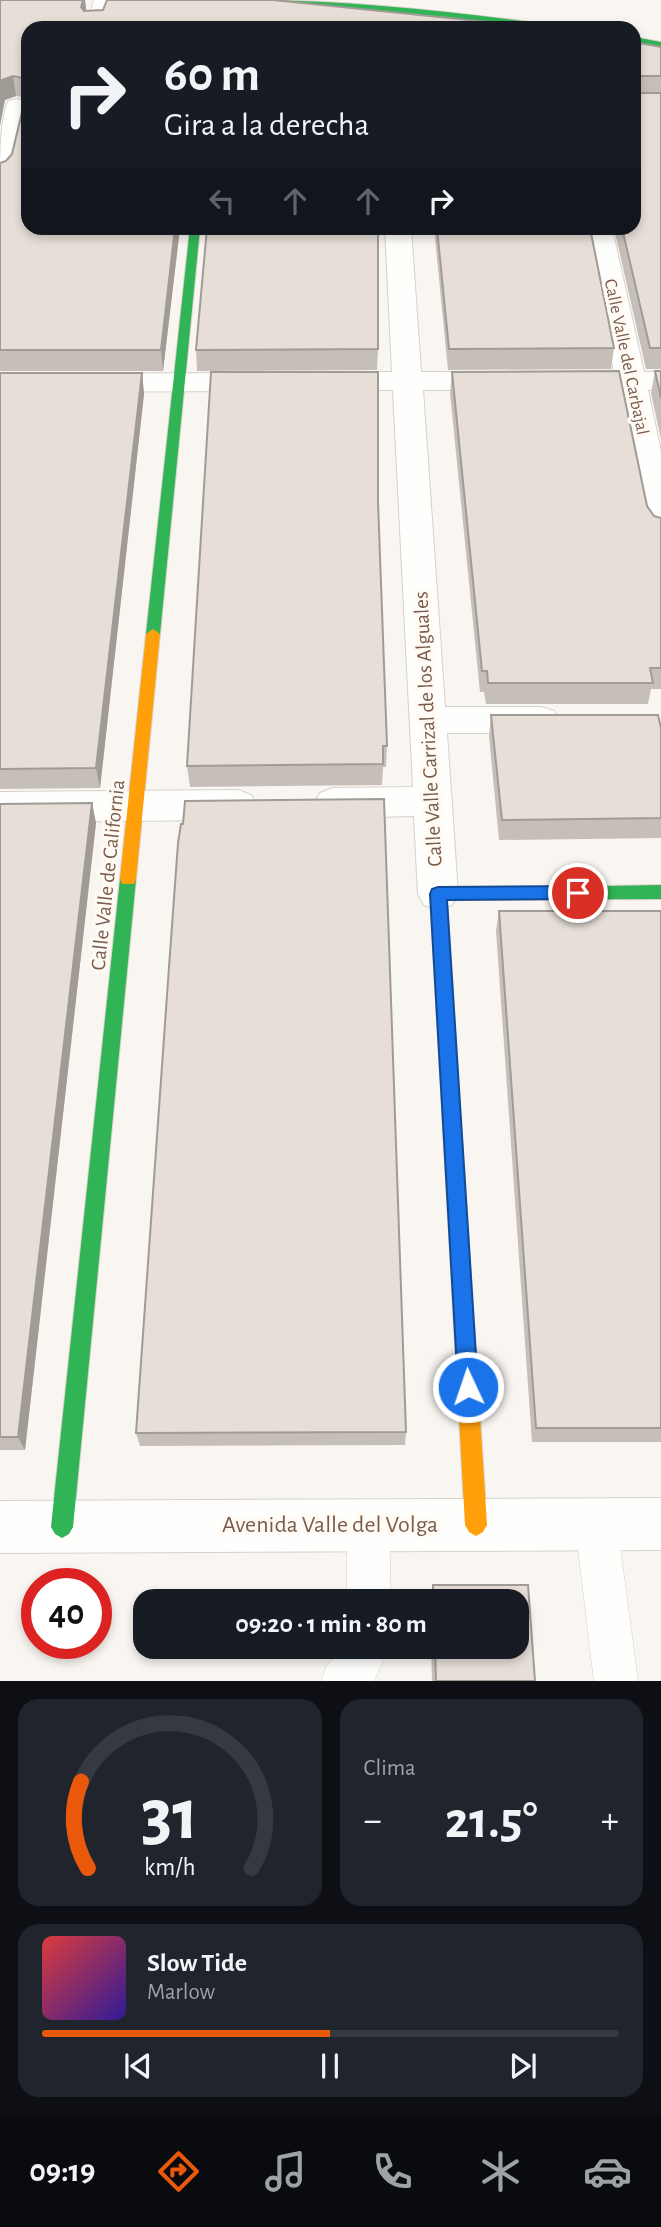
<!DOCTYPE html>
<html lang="es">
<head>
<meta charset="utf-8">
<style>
  body { margin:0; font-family:"Alegreya Sans",sans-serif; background:#20242c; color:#f1f3f6; height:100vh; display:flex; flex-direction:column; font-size:26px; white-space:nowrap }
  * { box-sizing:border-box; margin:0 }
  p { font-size:23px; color:#9ea1a6 }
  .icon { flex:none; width:38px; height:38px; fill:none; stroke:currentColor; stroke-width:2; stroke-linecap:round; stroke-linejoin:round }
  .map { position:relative; height:1681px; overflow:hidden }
  .sheet { display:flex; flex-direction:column; gap:18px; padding:18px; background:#0d0f14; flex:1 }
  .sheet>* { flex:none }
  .guide { position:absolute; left:21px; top:21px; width:620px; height:214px; border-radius:21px; box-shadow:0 4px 10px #0003; background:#171b24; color:#f1f3f6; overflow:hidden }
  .speed { position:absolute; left:21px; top:1568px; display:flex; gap:14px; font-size:35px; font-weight:700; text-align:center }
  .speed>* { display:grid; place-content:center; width:91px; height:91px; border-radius:50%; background:#171b24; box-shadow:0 4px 10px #0003; line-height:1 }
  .speed .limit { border:10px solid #d22; background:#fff; color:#111 }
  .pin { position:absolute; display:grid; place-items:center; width:60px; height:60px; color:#fff; margin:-30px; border:4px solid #fff; border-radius:50%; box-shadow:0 2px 7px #0007 }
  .me { position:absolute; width:77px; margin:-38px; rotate:357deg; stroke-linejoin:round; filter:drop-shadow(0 0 5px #0008) }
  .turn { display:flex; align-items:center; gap:24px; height:147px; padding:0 28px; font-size:32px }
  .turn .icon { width:91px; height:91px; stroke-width:2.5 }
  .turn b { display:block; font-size:49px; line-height:60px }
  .lanes { display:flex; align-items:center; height:66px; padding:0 28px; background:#0003; justify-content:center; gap:35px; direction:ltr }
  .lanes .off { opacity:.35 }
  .big { font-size:52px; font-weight:700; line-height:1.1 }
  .sheet .card { flex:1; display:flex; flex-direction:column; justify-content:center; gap:10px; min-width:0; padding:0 24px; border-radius:21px; background:#20242c }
  .sheet .dial { align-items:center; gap:0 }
  .dial svg { height:182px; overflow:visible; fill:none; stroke:#363941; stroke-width:7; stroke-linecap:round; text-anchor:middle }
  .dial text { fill:#f1f3f6; stroke:none }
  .song { display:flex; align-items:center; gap:21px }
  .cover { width:84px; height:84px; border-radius:10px; background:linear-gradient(135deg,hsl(0 70% 55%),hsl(250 70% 35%)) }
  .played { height:7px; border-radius:4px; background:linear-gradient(90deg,#ea580c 50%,#363941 50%) }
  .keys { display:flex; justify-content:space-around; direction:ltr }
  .heat { display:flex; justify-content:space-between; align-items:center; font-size:38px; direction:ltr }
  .sheet .tiles { flex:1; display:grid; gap:18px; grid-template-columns:1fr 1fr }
  .card:last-child { grid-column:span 2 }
  .trip { position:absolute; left:133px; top:1589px; width:396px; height:70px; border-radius:21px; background:#171b24; box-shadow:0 4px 10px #0003; font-weight:700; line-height:70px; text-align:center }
  .tab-bar { display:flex; height:112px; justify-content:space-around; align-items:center; background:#090b0e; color:#9ea1a6 }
  .tab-bar .icon { width:49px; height:49px }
  .tab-bar .current { color:#ea580c }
  .tab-bar b { font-size:32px; color:#f1f3f6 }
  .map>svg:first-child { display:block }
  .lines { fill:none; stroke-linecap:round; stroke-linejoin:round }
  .lane-casing { stroke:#d7d1cb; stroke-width:1 }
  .street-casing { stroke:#d7d1cb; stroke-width:2 }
  .fast-casing { stroke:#d9d2cb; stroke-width:2 }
  .slow-casing { stroke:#d9d2cb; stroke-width:2 }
  .lane { fill:#fefefd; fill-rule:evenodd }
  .street { fill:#fefefd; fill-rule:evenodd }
  .fast { fill:#30b455; fill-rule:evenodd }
  .slow { fill:#ff9f0a; fill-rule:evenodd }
  .wall { fill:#c6bfb9 }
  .shaded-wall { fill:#a19b96 }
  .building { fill:#e6ded7; stroke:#a19b96; stroke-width:2 }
  .route { fill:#1a73e8; stroke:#114b97; stroke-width:2 }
  .labels { text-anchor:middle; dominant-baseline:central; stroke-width:7; stroke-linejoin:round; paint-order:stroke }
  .far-street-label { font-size:18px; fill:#7a5c4d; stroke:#fffaf3 }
  .street-label { font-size:21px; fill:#7a5c4d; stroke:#fffaf3 }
  .near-street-label { font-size:24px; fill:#7a5c4d; stroke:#fffaf3 }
</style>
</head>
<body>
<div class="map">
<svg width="661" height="1681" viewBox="0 0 661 1681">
  <rect width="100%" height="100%" fill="#f9f5f0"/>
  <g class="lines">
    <defs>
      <g id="lane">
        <path d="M 94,0 L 112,0 L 104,28 L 86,28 Z"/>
        <path d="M 596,1503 L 611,1509 L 617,1524 L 638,1681 L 594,1681 L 575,1524 L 581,1509 Z"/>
        <path d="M 368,1504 L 383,1510 L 389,1525 L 391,1601 L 347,1601 L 347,1525 L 353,1510 Z"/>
        <path d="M 344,1647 L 389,1647 L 374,1681 L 321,1681 L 327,1665 L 340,1654 Z"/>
      </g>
      <g id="street">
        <path d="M 17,99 L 26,101 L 28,111 L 13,174 L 9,179 L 0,182 C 0,157 0,122 8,101 Z"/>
        <path d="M 385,228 L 411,228 L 421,372 L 502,372 L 512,375 L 517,381 L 512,387 L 502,390 L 423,390 L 445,707 L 541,707 L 554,711 L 559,720 L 554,729 L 541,733 L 447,733 L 458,894 L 452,905 L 438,910 L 424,905 L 418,894 L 414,816 L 333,818 L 320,813 L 314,803 L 320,793 L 333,788 L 413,787 L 393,390 L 324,390 L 314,387 L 309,381 L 314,375 L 324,372 L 392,372 Z"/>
        <path d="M 586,228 L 612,228 L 644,372 L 661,372 L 661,390 L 648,390 L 661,452 L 661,538 L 650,535 L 645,527 L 618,390 L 569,390 L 559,387 L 554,381 L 559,375 L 569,372 L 614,372 Z"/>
        <path d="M 264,373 L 274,376 L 279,382 L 274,388 L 264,391 L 0,392 L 0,374 Z"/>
        <path d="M 238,790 L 251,795 L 257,805 L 251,815 L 238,820 L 0,822 L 0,792 Z"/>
        <path d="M 661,1498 L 661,1550 L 0,1553 L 0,1501 Z"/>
      </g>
      <g id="fast">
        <path d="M 249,0 C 351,0 453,12 554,25 L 559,28 L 533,28 L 448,17 L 254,3 Z"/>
        <path d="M 634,37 L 661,42 L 661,48 L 634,43 Z"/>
        <path d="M 190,228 L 200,228 L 160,634 L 153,639 L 146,634 Z"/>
        <path d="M 128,873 L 134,874 L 136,879 L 73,1527 L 69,1534 L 62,1538 L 55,1534 L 51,1527 L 120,879 L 122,874 Z"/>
        <path d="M 661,885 L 661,899 L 447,900 L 461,1125 L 458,1131 L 452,1133 L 446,1131 L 443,1125 L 430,894 L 432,889 Z"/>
      </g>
      <g id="slow">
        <path d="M 153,629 L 160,634 L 136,879 L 134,884 L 122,884 L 120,879 L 146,634 Z"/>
        <path d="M 452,1117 L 458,1119 L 461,1125 L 487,1525 L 483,1532 L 476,1536 L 469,1532 L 465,1525 L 443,1125 L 446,1119 Z"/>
      </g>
    </defs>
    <use href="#lane" class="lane-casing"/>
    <use href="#street" class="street-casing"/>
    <use href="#fast" class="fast-casing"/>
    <use href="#slow" class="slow-casing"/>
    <use href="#lane" class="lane"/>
    <use href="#street" class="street"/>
    <use href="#fast" class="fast"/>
    <use href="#slow" class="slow"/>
  </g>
  <g class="wall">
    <path d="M 0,0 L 85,0 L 86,11 L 273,0 L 28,28 L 180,228 L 163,371 L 0,371 L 0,163 L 6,161 L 12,154 L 26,98 L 16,96 L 5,100 Z"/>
    <path d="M 634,42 L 661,47 L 661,369 L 646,369 L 614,228 L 634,228 Z"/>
    <path d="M 434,228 L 590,228 L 614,348 L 611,369 L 448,370 Z"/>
    <path d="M 378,349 L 377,370 L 197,371 L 196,350 Z"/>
    <path d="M 655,371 L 661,371 L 661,439 L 651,393 Z"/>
    <path d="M 452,372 L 647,506 L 654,516 L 661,518 L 661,689 L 651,689 L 648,704 L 486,704 L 484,692 L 480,692 L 450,393 Z"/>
    <path d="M 0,373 L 142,373 L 144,394 L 100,788 L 0,789 Z"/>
    <path d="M 378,502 L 387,746 L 386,767 L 383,767 L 382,785 L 190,787 L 187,766 Z"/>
    <path d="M 491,715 L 661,728 L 661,838 L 499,840 L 489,736 Z"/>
    <path d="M 92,803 L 96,823 L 25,1450 L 0,1450 L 0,804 Z"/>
    <path d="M 499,911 L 661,911 L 661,1442 L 532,1442 L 496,931 Z"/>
    <path d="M 406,1432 L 405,1445 L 140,1446 L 136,1433 Z"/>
    <path d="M 433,1585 L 528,1585 L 535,1681 L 432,1681 L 431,1647 L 516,1647 L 516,1601 L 429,1601 Z"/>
  </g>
  <g class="shaded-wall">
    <path d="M 83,0 L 85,0 L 87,16 L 81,7 Z"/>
    <path d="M 13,76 L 16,96 L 5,100 L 0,126 L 0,90 L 2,80 Z"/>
    <path d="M 175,228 L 180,228 L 163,371 L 161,350 Z"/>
    <path d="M 142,373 L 144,394 L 100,788 L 96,768 Z"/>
    <path d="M 92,803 L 96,823 L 25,1450 L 18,1437 Z"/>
  </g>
  <g class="building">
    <path d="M 0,0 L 83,0 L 81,7 L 84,11 L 103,10 L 107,0 L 273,0 L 546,28 L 28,28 L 28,228 L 175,228 L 161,350 L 0,350 L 0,163 L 6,161 L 12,154 L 27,91 L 23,78 L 13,76 L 2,80 L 0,90 Z"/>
    <path d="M 634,42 L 661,47 L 661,76 L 635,76 L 635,93 L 661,93 L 661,348 L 650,348 L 622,228 L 634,228 Z"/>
    <path d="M 207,228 L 378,228 L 378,349 L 196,350 Z"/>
    <path d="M 437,228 L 590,228 L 614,348 L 449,349 Z"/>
    <path d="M 619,371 L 647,506 L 654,516 L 661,518 L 661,668 L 650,668 L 653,683 L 488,683 L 487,671 L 482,671 L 452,372 Z"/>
    <path d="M 655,371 L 661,371 L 661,398 Z"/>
    <path d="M 211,372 L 378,372 L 378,502 L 387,746 L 383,746 L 383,764 L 187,766 Z"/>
    <path d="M 0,373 L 142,373 L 96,768 L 0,769 Z"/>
    <path d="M 491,715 L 658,715 L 661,728 L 661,818 L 502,820 Z"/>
    <path d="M 384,799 L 406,1432 L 136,1433 L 169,967 L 178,843 L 181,824 L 183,824 L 185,801 Z"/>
    <path d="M 92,803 L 18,1437 L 0,1437 L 0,804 Z"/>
    <path d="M 499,911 L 661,911 L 661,1428 L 536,1428 Z"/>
    <path d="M 433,1585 L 528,1585 L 535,1681 L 436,1681 L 435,1647 L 516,1647 L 516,1601 L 433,1601 Z"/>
  </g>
  <path class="route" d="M 578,886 L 583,888 L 586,893 L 583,897 L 578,899 L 447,900 L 478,1387 L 475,1395 L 468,1398 L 461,1395 L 458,1387 L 430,894 L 432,889 L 438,887 Z"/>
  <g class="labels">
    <g class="far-street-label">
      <text transform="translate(626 357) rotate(78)">Calle Valle del Carbajal</text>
    </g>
    <g class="street-label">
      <text transform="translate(428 729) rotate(-93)">Calle Valle Carrizal de los Alguales</text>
      <text transform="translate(108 875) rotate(-84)">Calle Valle de California</text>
    </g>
    <g class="near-street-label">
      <text x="330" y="1525">Avenida Valle del Volga</text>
    </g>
  </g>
</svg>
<div class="speed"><div class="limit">40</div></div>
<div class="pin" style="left:578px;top:893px;background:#d93025"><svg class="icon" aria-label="arrive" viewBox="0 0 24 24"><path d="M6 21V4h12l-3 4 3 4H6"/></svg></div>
<svg class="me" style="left:468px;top:1387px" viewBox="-20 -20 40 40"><circle r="17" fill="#1a73e8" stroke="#fff" stroke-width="3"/><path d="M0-11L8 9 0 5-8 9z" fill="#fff"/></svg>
<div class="trip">09:20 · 1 min · 80 m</div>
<div class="guide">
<div class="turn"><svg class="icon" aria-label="right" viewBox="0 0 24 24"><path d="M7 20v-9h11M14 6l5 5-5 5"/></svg><div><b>60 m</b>Gira a la derecha</div></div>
<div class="lanes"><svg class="icon off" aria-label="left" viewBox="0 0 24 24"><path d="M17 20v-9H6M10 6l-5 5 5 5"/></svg><svg class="icon off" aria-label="ahead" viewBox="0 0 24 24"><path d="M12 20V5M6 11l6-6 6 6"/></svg><svg class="icon off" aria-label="ahead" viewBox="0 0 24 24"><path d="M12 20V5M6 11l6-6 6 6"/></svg><svg class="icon" aria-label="right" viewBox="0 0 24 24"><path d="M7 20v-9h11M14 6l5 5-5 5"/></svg></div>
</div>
</div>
<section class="sheet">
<div class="tiles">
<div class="card dial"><svg viewBox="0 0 100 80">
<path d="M14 69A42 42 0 1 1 86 69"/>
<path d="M14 69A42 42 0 0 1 11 31" stroke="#ea580c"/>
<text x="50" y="56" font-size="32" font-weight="700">31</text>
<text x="50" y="72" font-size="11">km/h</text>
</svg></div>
<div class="card"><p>Clima</p>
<div class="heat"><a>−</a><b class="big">21.5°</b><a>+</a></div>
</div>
<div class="card">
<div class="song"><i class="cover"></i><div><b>Slow Tide</b><p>Marlow</p></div></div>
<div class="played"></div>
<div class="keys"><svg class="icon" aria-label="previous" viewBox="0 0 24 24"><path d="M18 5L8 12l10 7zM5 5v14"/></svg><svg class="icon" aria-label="pause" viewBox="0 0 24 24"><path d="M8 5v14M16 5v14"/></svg><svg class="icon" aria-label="next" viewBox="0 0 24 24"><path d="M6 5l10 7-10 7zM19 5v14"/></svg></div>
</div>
</div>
</section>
<nav class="tab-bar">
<b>09:19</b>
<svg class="icon current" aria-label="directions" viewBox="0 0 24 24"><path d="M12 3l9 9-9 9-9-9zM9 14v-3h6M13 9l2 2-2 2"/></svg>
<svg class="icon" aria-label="music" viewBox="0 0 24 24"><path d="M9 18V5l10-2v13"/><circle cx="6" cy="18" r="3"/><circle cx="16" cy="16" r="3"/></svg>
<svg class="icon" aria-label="phone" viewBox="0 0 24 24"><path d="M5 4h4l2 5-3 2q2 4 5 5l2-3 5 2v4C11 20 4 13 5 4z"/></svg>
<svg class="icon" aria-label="climate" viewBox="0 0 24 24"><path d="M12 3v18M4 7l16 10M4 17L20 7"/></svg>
<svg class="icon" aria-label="car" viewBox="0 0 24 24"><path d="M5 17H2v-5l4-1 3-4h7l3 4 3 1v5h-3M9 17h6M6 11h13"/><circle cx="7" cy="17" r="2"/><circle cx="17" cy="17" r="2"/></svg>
</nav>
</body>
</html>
